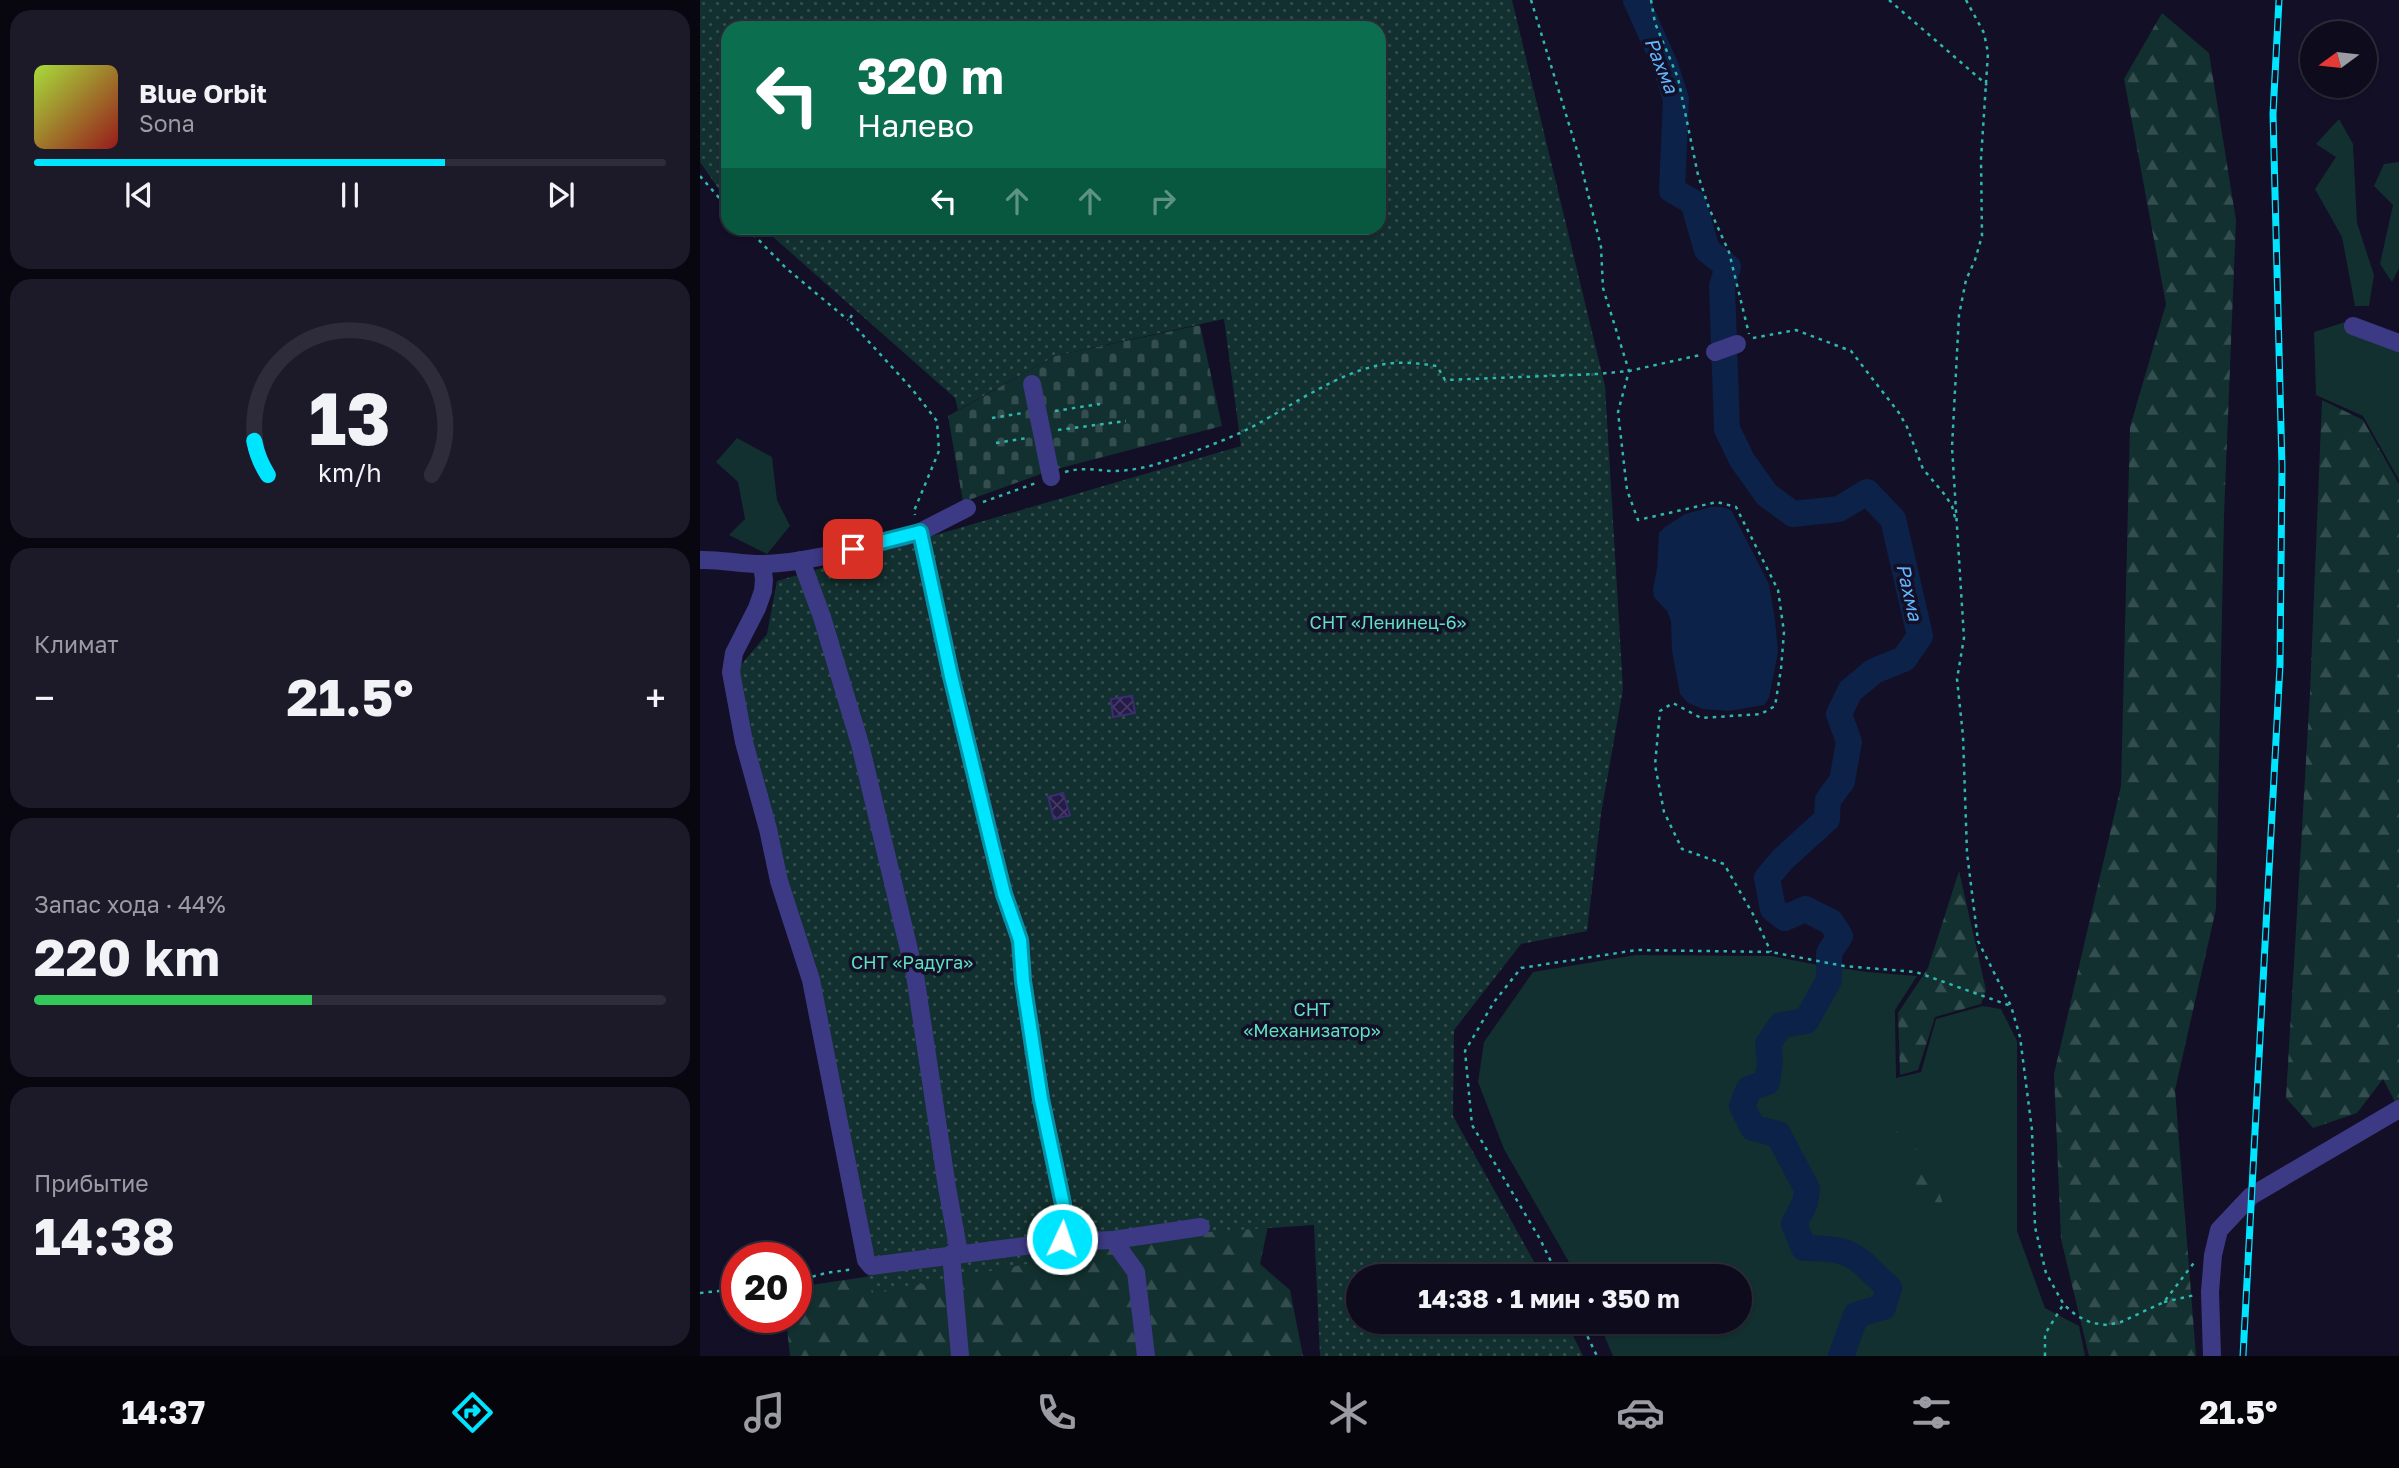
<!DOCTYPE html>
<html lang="ru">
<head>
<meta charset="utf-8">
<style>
  body { margin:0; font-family:"Golos Text",sans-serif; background:#1c1929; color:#f1f3f6; height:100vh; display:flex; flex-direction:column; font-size:26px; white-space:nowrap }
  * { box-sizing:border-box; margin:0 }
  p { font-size:23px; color:#9b9ba3 }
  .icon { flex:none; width:38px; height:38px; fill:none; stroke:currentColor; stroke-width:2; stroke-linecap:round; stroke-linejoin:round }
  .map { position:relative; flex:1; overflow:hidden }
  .sheet { display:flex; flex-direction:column; gap:10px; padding:10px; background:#08060f; width:700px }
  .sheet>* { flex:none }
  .hud { position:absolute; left:21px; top:21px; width:665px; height:214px; border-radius:21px; box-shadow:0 2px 5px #0004,0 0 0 2px #2e2b3b; background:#0b6e4f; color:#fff; overflow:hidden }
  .needle { width:46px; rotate:255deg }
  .fabs { position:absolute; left:1600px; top:21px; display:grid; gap:14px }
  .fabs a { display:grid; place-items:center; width:77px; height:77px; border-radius:50%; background:#0e0b1c; box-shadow:0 2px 5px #0004,0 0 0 2px #2e2b3b; font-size:35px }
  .speed { position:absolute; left:21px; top:1242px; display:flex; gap:14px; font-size:35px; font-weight:700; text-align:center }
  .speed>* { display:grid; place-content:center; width:91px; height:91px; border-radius:50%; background:#0e0b1c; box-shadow:0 2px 5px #0004,0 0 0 2px #2e2b3b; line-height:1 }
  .speed .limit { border:10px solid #d22; background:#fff; color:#111 }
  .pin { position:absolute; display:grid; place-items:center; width:60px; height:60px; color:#fff; margin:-30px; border-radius:14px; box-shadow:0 4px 10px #0006 }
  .me { position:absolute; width:77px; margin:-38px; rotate:3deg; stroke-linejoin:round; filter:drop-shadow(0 0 5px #0008) }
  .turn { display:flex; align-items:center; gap:24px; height:147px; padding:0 21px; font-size:32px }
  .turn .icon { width:91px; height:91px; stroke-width:2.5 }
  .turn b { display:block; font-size:49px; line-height:60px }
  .lanes { display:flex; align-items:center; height:66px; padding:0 21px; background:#0003; justify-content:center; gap:35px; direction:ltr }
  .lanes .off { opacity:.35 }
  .big { font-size:52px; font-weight:700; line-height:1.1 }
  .sheet .tile { flex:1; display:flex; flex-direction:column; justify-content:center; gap:10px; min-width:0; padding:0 24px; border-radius:21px; background:#1c1929 }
  .sheet .dial { align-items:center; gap:0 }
  .dial svg { height:182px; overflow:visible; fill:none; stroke:#2e2b3b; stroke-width:7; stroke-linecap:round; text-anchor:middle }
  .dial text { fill:#f1f3f6; stroke:none }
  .song { display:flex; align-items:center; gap:21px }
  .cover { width:84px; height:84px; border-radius:10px; background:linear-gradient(135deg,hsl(80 70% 55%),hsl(0 70% 35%)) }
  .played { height:7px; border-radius:4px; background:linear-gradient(90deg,#00e5ff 65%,#2e2b3b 65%) }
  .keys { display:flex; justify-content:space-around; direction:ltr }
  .heat { display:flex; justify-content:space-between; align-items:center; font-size:38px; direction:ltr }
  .charge { height:10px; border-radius:5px; background:linear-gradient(90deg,#34c759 44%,#2e2b3b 0) }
  .trip { position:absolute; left:646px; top:1264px; width:406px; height:70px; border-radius:35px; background:#0e0b1c; box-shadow:0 2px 5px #0004,0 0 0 2px #2e2b3b; font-weight:700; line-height:70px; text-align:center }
  .tabs { display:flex; height:112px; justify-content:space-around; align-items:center; background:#06040b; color:#9b9ba3 }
  .tabs .icon { width:49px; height:49px }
  .tabs .selected { color:#00e5ff }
  .tabs b { font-size:32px; color:#f1f3f6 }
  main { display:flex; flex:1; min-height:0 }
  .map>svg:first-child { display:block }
  .green { fill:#12302f }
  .forest { fill:url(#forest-firs) }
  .cemetery { fill:url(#cemetery-stones) }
  .garden { fill:url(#garden-dots) }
  .water { fill:#0c2248 }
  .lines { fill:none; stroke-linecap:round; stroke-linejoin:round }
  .river { stroke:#0c2248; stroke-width:26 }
  .building { fill:url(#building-cross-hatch); stroke:#3b2d73; stroke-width:2 }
  .path { stroke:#2fb8b0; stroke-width:2.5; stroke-dasharray:3.5 5; stroke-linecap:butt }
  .minor { stroke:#3d3a85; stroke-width:18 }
  .rail-casing { stroke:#00e5ff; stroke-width:7 }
  .rail { stroke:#130f26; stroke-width:4.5; stroke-dasharray:13; stroke-linecap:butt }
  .route-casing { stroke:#0095a6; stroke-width:18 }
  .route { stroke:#00e5ff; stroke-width:12 }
  .labels { text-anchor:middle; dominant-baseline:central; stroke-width:7; stroke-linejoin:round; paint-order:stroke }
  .park-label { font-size:18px; fill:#5fe0c0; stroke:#130f26 }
  .water-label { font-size:19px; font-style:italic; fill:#62b6ff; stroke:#130f26 }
</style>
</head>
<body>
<main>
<section class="sheet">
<div class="tile">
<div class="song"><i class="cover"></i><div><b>Blue Orbit</b><p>Sona</p></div></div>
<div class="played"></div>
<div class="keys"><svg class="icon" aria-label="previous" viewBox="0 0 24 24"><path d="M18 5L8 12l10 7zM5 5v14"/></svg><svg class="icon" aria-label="pause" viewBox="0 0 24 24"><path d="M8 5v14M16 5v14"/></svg><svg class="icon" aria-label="next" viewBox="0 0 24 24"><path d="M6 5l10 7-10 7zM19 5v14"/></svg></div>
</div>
<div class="tile dial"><svg viewBox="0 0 100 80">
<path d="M14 69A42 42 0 1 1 86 69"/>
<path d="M14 69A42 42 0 0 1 8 54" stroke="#00e5ff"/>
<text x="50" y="56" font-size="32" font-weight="700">13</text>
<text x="50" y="72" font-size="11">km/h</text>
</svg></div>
<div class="tile"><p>Климат</p>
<div class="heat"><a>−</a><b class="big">21.5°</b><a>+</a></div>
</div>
<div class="tile"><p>Запас хода · 44%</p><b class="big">220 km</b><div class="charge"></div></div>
<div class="tile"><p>Прибытие</p><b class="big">14:38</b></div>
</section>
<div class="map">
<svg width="1699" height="1356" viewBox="0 0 1699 1356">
  <defs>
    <pattern id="forest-firs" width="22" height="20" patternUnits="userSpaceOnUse" patternTransform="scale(1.75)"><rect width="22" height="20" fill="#12302f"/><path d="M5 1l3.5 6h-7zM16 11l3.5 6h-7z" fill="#344d4e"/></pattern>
    <pattern id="cemetery-stones" width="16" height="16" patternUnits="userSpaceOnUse" patternTransform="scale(1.75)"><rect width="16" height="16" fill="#12302f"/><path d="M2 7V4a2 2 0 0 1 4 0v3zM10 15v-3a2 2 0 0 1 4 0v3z" fill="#344d4e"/></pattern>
    <pattern id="garden-dots" width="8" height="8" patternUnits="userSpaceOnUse" patternTransform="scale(1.75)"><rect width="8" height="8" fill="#12302f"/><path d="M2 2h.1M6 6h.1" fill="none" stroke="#344d4e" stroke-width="1.8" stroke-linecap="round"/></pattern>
    <pattern id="building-cross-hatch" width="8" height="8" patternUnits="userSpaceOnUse" patternTransform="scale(1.75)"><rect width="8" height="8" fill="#241b47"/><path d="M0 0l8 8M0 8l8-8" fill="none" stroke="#433b63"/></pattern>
  </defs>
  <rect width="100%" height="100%" fill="#130f26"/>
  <g class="green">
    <path d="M 1639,119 L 1653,144 L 1657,223 L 1674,275 L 1669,306 L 1655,306 L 1642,237 L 1615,189 L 1636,157 L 1616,144 Z"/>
    <path d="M 1699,162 L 1699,268 L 1692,282 L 1680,264 L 1693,205 L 1674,186 L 1684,164 Z"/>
    <path d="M 1645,322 L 1699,348 L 1699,480 L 1663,416 L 1616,395 L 1614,332 Z"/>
    <path d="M 37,438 L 72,457 L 77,500 L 90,526 L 67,554 L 29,535 L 45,519 L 38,482 L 16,462 Z"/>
    <path d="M 936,955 L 1072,956 L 1123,966 L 1123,978 L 1103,1018 L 1079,1020 L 1064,1042 L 1066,1061 L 1061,1078 L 1048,1085 L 1036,1103 L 1050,1133 L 1075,1140 L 1102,1193 L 1089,1219 L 1100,1253 C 1150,1254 1147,1256 1183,1290 L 1179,1304 L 1154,1311 L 1137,1356 L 913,1356 L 898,1321 L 1040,1321 L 1040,1276 L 877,1276 L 804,1149 L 778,1082 L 784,1042 L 833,972 Z"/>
    <path d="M 1134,967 L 1167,972 L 1217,976 L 1195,1010 L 1196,1078 L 1221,1072 L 1236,1019 L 1283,1006 L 1301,1009 L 1317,1041 L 1317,1231 L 1345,1308 L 1379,1326 L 1385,1356 L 1147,1356 L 1160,1319 L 1188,1310 L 1193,1285 L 1154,1248 L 1131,1243 L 1108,1243 L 1099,1224 L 1109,1203 L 1111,1181 L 1080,1129 L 1059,1124 L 1048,1106 L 1053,1092 L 1072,1083 L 1076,1058 L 1074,1045 L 1084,1029 L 1111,1024 L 1134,983 Z"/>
  </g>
  <g class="forest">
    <path d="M 1462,13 L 1509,53 L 1536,220 L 1524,515 L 1516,909 L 1475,1090 L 1496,1356 L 1389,1356 L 1361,1239 L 1354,1074 L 1421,786 L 1430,427 L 1466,304 L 1424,79 Z"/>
    <path d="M 1622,400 L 1663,420 L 1699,484 L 1699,1102 L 1696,1104 L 1683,1079 L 1657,1113 L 1613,1128 L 1586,1098 L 1610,693 Z"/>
    <path d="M 1259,871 L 1286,990 L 1281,1004 L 1235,1017 L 1218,1070 L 1200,1075 L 1198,1013 L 1228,968 Z"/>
    <path d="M 1194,1129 C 1231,1158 1233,1171 1246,1214 L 1217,1186 Z"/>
    <path d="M 570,1217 L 560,1264 L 590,1290 L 603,1356 L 90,1356 L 86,1318 L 96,1318 L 96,1296 L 104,1286 Z"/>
  </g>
  <path class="cemetery" d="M 500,325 L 522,426 L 349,471 L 263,502 L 248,416 L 355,356 Z"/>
  <path class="garden" d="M 0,0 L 812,0 L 905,386 L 923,689 L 901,814 L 887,931 L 821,944 L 754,1030 L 753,1116 L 842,1276 L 658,1276 L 658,1321 L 866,1321 L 883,1356 L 620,1356 L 614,1225 L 508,1232 L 363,1257 L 172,1294 L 34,673 L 67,634 L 77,581 L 541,446 L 524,319 L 355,356 L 258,410 L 255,398 L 63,228 L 679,228 L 679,28 L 28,28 L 28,197 L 18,188 L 0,162 Z"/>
  <path class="water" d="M 1011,507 L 1022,507 L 1031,510 L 1069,584 L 1075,620 L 1078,652 L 1069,698 L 1064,705 L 1029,711 L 1003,709 L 988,703 L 980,694 L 972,651 L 971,621 L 967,611 L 954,597 L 953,589 L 957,569 L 959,533 L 965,527 L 985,514 Z"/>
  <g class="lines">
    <path class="river" d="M 936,0 L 965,65 L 976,99 L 972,190 L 993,202 L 1007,250 L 1028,267 L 1022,286 L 1027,429 L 1042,460 L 1067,495 L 1093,514 L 1139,509 L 1167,492 L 1193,519 L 1220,636 L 1204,659 L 1174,671 L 1150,691 L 1139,714 L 1149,742 L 1142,781 L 1128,800 L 1127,819 L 1082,860 L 1067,878 L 1073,909 L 1085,918 L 1105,909 L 1131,922 L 1140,936 L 1129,953 L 1129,980 L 1106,1021 L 1081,1025 L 1068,1044 L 1070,1062 L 1067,1082 L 1049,1089 L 1042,1106 L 1053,1128 L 1078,1134 L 1107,1189 L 1105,1203 L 1094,1224 L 1104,1248 C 1154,1248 1154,1255 1189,1288 L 1183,1307 L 1156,1315 L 1141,1356"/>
  </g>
  <g class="building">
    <path d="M 432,696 L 435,713 L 413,717 L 411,699 Z"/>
    <path d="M 363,793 L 370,815 L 354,819 L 348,797 Z"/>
  </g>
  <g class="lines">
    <g class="path">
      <path d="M 831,0 L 879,157 L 901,247 L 903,288 L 929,371 L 918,412 L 927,490 L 938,520 L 1017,502 L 1036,507 L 1078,590 L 1084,632 L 1081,669 L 1075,706 L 1061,714 L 1001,718 L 973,703 L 960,711 L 955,765 L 964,812 L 982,849 L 1024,864 L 1054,916 L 1071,952"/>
      <path d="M 951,0 L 955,23 L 978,78 L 998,175 L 1009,208 L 1029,252 L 1049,334"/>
      <path d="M 1189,0 L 1287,85"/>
      <path d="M 1266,0 L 1284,33 L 1288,53 L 1281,159 L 1282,236 L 1275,260 L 1266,280 L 1259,315 L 1252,447 L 1264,638 L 1257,679 L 1263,736 L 1267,853 L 1278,941 L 1311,1006 L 1320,1037 L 1332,1130 L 1335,1227 L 1346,1273 L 1364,1305 L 1377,1316 L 1392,1323 L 1407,1325 L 1421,1322 L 1464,1302 L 1496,1260"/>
      <path d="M 0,176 L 28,208"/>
      <path d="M 47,228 L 86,268 L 148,320"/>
      <path d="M 152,315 L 149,320 L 212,389 L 237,421 L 239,451 L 214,511 L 215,515"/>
      <path d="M 1053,338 L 1096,330 L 1151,351 L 1199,413 L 1207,427 L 1223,469 L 1245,495 L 1252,506 L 1256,521"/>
      <path d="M 355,411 L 400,404"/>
      <path d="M 292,418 L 323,413"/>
      <path d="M 358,430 L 426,421"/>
      <path d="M 296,443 L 327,438"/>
      <path d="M 365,472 C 382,467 395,470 412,471 C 427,471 445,468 460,463 C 486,455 515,444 540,433 C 586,411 643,366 695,363 C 709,362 723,364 737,366 L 745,380 L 897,374 L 929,371 L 1000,355"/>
      <path d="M 283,502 L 336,483"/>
      <path d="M 858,1276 L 840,1239 L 772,1125 L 765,1051 L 794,1002 L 821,968 L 937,950 L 1071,952 L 1144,966 L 1216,972 L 1311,1006"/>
      <path d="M 96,1281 L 126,1273 L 154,1269"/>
      <path d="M 0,1293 L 37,1289"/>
      <path d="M 1464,1302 L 1495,1295"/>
      <path d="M 880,1321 L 897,1356"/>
      <path d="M 1345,1356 L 1345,1334 L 1363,1305"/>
    </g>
    <g class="minor">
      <path d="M 1653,326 L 1699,343"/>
      <path d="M 1015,352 L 1037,344"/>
      <path d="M 332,384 L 351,477"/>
      <path d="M 0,560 C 22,559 43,565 65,564 C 112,562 159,547 204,537 L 220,532 L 267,508"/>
      <path d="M 101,560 L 122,617 L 160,744 L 215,975 L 247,1187 L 259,1253"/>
      <path d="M 62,564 L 64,580 L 63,591 L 57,608 L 34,653 L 31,672 L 44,742 L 68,829 L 79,881 L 111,980 L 166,1260 L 171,1266 L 356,1242 L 362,1239 L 363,1204 L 341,1099 L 323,981 L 320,940 L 304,894 L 251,676 L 220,532"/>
      <path d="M 413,1240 L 501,1227"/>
      <path d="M 356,1242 L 413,1240 L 436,1272 L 446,1356"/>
      <path d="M 251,1254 L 260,1356"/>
      <path d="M 1512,1356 L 1510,1292 L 1513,1255 L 1519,1230 L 1551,1196 L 1699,1109"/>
    </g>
    <defs>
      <path id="rail" d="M 1543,1356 L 1580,665 L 1582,467 L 1573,114 L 1579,0"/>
    </defs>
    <use href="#rail" class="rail-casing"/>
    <use href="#rail" class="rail"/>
  </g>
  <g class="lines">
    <defs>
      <path id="route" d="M 153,549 L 220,532 L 251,676 L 292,846 L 304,894 L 320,940 L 323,981 L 341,1099 L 363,1204 L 362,1239"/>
    </defs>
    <use href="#route" class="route-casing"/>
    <use href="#route" class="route"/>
  </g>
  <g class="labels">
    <g class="park-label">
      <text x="688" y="622">СНТ «Ленинец-6»</text>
      <text x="212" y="962">СНТ «Радуга»</text>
      <text x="612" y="1009">СНТ<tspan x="612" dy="21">«Механизатор»</tspan></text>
    </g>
    <g class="water-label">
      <text transform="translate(962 65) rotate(68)">Рахма</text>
      <text transform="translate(1210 592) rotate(77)">Рахма</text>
    </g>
  </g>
</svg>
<div class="fabs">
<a><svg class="needle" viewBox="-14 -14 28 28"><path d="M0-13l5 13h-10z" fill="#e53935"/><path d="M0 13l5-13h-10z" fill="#9b9ba3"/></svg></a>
</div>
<div class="speed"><div class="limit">20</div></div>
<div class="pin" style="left:153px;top:549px;background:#d93025"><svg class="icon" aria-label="arrive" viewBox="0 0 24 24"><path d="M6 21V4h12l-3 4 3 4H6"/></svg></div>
<svg class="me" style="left:362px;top:1239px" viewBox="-20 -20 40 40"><circle r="17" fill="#00e5ff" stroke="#fff" stroke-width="3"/><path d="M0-11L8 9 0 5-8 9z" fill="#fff"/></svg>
<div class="trip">14:38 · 1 мин · 350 m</div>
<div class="hud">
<div class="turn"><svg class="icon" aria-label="left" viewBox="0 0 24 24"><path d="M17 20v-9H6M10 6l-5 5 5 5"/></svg><div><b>320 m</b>Налево</div></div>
<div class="lanes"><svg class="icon" aria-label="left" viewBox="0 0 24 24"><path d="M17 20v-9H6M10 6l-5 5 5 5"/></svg><svg class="icon off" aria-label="ahead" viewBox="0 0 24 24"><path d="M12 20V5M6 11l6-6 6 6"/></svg><svg class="icon off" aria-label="ahead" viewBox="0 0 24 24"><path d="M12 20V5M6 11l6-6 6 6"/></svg><svg class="icon off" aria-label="right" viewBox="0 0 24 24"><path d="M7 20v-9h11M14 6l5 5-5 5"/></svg></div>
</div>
</div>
</main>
<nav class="tabs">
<b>14:37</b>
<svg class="icon selected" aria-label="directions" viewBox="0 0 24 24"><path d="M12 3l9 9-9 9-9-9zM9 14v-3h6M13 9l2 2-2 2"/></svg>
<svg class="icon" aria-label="music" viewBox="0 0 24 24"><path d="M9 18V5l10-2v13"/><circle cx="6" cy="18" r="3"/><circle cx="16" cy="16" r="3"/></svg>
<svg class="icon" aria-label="phone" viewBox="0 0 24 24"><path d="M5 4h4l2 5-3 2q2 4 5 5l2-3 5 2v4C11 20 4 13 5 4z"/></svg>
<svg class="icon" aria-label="climate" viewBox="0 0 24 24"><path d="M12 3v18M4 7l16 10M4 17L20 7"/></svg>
<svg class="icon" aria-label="car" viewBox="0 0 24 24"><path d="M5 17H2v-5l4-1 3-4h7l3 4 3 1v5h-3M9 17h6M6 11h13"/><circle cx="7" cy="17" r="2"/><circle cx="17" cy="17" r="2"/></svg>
<svg class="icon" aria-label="filters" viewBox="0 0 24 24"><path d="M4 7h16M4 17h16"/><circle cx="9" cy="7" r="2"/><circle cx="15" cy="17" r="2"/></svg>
<b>21.5°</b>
</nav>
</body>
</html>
